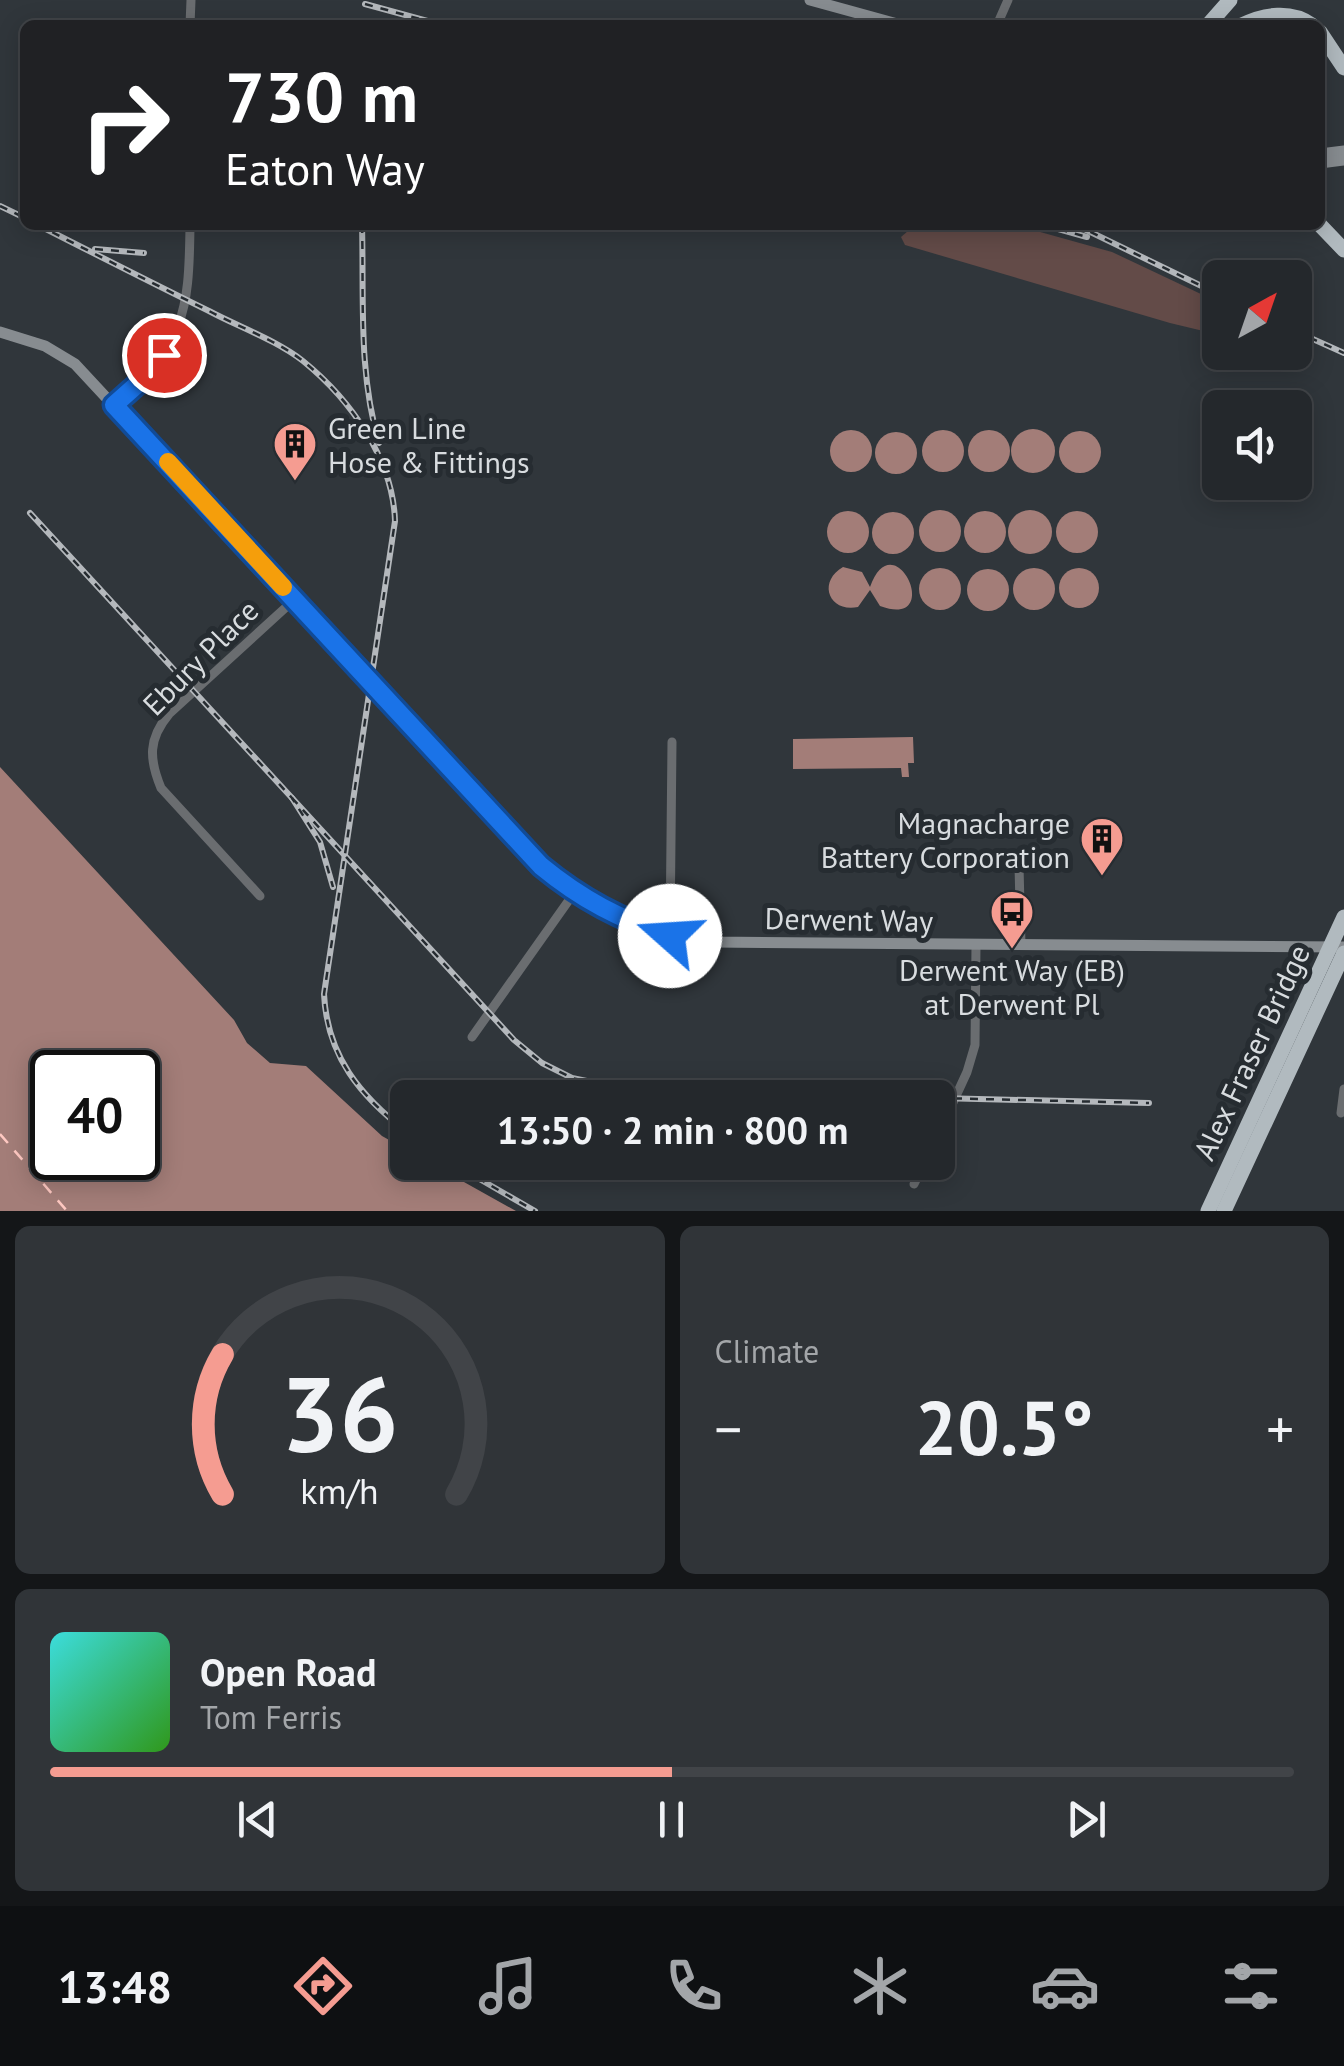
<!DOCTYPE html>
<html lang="en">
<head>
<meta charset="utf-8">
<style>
  body { margin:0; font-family:"PT Sans",sans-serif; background:#303438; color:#f1f3f6; height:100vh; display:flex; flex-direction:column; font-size:38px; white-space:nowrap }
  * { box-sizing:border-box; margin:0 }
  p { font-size:32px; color:#a3a6a9 }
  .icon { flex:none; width:55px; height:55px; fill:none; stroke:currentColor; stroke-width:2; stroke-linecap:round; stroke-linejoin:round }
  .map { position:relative; height:1211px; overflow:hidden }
  .details { display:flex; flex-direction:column; gap:15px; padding:15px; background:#141618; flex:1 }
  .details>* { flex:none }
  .guide { position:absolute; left:20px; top:20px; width:1305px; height:210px; border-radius:15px; box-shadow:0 5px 25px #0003,0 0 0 2px #414448; background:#202124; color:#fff; overflow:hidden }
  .needle { width:65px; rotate:40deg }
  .fabs { position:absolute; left:1202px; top:260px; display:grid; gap:20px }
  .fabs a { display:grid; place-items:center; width:110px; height:110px; border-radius:15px; background:#24282c; box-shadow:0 5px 25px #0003,0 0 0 2px #414448; font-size:50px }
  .speed { position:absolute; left:30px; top:1050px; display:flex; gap:20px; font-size:50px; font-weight:700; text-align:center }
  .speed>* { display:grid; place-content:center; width:130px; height:130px; border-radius:50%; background:#24282c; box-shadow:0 5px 25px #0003,0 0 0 2px #414448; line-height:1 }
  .speed .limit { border:5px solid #111; border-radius:15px; background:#fff; color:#111 }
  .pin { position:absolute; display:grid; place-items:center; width:85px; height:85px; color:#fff; margin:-42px; border:5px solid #fff; border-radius:50%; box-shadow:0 2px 10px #0007 }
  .me { position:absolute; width:110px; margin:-55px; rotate:289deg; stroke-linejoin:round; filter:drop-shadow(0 0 8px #0008) }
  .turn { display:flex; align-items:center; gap:35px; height:210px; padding:0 40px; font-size:45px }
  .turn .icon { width:130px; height:130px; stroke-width:2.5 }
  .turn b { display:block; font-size:70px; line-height:85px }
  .big { font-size:75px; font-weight:700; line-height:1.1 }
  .details .card { flex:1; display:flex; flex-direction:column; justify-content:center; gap:15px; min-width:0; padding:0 35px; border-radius:15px; background:#303438 }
  .details .dial { align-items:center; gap:0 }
  .dial svg { height:260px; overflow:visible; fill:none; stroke:#414448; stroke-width:7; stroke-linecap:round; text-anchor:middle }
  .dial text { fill:#f1f3f6; stroke:none }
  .song { display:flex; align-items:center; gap:30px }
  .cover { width:120px; height:120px; border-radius:15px; background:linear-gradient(135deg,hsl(180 70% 55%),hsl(110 70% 35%)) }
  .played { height:10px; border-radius:5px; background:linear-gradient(90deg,#f59c91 50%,#414448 50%) }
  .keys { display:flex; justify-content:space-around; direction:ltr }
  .heat { display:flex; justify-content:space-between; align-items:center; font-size:55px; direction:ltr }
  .details .tiles { flex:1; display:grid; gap:15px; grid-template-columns:1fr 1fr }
  .card:last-child { grid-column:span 2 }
  .trip { position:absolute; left:390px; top:1080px; width:565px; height:100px; border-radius:15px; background:#24282c; box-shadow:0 5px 25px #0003,0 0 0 2px #414448; font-weight:700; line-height:100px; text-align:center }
  .menu { display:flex; height:160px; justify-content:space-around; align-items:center; background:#0e1012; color:#a3a6a9 }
  .menu .icon { width:70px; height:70px }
  .menu .on { color:#f59c91 }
  .menu b { font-size:45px; color:#f1f3f6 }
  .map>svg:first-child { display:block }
  .green { fill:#634b48 }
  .water { fill:#a37d78; fill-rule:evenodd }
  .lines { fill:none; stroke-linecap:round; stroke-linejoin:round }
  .ferry { stroke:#ffc9c2; stroke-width:2.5; stroke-dasharray:12 10; stroke-linecap:butt }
  .street { stroke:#6a6d70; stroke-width:9 }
  .secondary { stroke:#878c90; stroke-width:11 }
  .highway { stroke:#b1babf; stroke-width:15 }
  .rail-casing { stroke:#b4b8bc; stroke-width:6 }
  .rail { stroke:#262c31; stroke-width:2.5; stroke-dasharray:8; stroke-linecap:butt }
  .highway-bridge { stroke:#b1babf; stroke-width:15 }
  .route-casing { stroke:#114b97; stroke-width:25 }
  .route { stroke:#1a73e8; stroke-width:18 }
  .slow { stroke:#f59e0b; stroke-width:18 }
  .labels { text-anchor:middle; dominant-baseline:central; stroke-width:10; stroke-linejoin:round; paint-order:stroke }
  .poi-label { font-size:30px; fill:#d8dcdf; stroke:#262c31; text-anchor:start }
  .street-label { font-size:30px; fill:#d8dcdf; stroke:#262c31 }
</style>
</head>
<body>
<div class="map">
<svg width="1344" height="1211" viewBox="0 0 1344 1211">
  <rect width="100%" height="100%" fill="#30363b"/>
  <path class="green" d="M 915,225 L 1015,225 L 1112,252 L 1220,303 L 1220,335 L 1170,323 L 905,245 L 901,237 Z"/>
  <g class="water">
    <circle cx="1033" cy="451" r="22"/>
    <circle cx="989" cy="451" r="21"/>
    <circle cx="851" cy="451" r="21"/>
    <circle cx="943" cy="451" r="21"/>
    <circle cx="1080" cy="452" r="21"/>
    <circle cx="896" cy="453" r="21"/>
    <circle cx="940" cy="531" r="21"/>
    <circle cx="1030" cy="532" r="22"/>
    <circle cx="1077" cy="532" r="21"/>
    <circle cx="985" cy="532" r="21"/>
    <circle cx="848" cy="532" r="21"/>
    <circle cx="893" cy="533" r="21"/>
    <path d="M 843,567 L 862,572 L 870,587 C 894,519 946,630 880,606 L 870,590 L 858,607 C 829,613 817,582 843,567 Z"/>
    <circle cx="1079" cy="588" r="20"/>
    <circle cx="1034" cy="589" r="21"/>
    <circle cx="940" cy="589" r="21"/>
    <circle cx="988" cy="590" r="21"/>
    <path d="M 913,737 L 914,763 L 908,763 L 909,777 L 902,777 L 901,768 L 793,769 L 793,739 Z"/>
    <path d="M 0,767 L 234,1020 L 247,1043 L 270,1063 L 306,1066 L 382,1136 L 407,1150 L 408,1162 L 430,1163 L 516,1211 L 0,1211 ZM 52,1072 L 138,1072 L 138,1158 L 52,1158 Z"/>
  </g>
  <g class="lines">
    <path class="ferry" d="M 0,1134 L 67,1211"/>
    <g class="street">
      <path d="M 190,25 L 191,0"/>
      <path d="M 997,25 L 1008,0"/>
      <path d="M 114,405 C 184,342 189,317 190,225"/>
      <path d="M 1019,866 L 1021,945"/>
      <path d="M 260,896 L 161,788 C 149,759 148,739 169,714 L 295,599"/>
      <path d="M 670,936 L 672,742"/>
      <path d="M 472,1037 L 574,893"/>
      <path d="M 1341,1113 L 1344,1089"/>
      <path d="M 938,1135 L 967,1072 L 975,1045 L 976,945"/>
      <path d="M 914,1184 L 925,1162"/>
    </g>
    <g class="secondary">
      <path d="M 810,0 L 901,25"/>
      <path d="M 1320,154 L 1344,151"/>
      <path d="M 1320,163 L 1344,160"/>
      <path d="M 0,332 L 45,346 L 75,364 L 541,866 C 595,911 642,932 712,942 L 1344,947"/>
    </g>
    <g class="highway">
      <path d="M 1208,25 L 1230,0"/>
      <path d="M 1242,25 C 1264,14 1291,10 1312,25"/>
      <path d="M 1320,32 L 1344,68"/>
      <path d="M 1320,225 L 1344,250"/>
      <path d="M 1224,1211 L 1344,953"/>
    </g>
    <defs>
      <g id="rail">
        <path d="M 365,4 L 442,25"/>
        <path d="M 0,206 L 25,218"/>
        <path d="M 38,225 C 95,254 152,283 209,311 C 239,327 276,340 303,361 C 351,400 393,459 395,521 L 324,994 C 327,1056 360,1096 408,1133"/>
        <path d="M 362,225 C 364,298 358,372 379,443"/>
        <path d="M 1044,225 L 1087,237"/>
        <path d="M 1076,225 L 1220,295"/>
        <path d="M 95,249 L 144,253"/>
        <path d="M 1295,331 L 1344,353"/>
        <path d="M 30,513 L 292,798 L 320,842 L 333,887"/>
        <path d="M 292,798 L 514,1040 L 542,1063 L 572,1078 L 645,1093 L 881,1098"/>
        <path d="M 866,1092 L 905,1093"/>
        <path d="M 938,1098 L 1149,1103"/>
        <path d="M 450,1162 L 535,1211"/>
      </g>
    </defs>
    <use href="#rail" class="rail-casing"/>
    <use href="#rail" class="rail"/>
    <path class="highway-bridge" d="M 1208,1211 L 1344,917"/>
  </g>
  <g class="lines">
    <defs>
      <path id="route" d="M 164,355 L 150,373 L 114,405 L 541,866 C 581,899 621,920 670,936"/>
    </defs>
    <use href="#route" class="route-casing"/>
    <use href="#route" class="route"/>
    <path class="slow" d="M 168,462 L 283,587"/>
  </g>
  <defs>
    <symbol id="building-pin" viewBox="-11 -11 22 30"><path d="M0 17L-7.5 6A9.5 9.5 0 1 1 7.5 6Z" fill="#f59c91" stroke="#262c31"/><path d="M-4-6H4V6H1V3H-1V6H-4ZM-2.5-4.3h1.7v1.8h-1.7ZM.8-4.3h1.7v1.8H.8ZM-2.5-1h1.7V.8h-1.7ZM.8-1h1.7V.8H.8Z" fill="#111"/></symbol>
    <symbol id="bus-pin" viewBox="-11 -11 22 30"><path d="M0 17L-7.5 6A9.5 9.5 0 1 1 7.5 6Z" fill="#f59c91" stroke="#262c31"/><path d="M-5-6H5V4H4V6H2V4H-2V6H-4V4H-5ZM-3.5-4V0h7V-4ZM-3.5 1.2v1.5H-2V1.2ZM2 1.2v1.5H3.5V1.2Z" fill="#111"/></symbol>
  </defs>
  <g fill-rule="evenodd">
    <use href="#building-pin" x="270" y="419" width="50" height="68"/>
    <use href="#building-pin" x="1077" y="814" width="50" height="68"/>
    <use href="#bus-pin" x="987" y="887" width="50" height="68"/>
  </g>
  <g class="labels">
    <g class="poi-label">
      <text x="328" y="427">Green Line<tspan x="328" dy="34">Hose &amp; Fittings</tspan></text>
      <text x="1070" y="822" text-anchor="end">Magnacharge<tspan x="1070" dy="34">Battery Corporation</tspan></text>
      <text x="1012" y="969" text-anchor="middle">Derwent Way (EB)<tspan x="1012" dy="34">at Derwent Pl</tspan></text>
    </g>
    <g class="street-label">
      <text transform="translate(200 657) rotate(-45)">Ebury Place</text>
      <text transform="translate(849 919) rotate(1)">Derwent Way</text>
      <text transform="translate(1251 1052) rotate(-65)">Alex Fraser Bridge</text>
    </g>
  </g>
</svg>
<div class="fabs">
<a><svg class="needle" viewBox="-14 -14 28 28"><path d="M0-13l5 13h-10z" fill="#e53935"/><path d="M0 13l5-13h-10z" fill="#a3a6a9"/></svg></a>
<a><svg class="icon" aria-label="sound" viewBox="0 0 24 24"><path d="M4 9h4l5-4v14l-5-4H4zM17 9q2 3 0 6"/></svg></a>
</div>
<div class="speed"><div class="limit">40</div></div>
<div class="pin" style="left:164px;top:355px;background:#d93025"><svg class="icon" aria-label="arrive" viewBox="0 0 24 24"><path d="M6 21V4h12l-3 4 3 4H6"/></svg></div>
<svg class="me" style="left:670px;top:936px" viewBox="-20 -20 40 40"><circle r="19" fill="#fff"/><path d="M0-13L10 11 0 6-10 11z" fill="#1a73e8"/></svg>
<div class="trip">13:50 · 2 min · 800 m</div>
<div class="guide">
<div class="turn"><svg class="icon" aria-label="right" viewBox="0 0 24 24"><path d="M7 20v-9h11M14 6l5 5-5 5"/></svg><div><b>730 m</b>Eaton Way</div></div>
</div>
</div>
<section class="details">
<div class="tiles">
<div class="card dial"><svg viewBox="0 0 100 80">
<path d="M14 69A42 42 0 1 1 86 69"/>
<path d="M14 69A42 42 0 0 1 14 26" stroke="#f59c91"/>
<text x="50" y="56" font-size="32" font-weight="700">36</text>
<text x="50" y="72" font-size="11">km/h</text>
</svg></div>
<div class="card"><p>Climate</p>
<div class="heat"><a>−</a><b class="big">20.5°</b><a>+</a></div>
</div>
<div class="card">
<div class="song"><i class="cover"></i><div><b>Open Road</b><p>Tom Ferris</p></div></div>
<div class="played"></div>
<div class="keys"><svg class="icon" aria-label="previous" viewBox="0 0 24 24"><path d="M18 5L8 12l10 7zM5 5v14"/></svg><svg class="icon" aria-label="pause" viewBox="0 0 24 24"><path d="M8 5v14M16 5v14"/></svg><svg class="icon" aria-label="next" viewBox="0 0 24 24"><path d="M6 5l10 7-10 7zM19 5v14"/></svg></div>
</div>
</div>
</section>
<nav class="menu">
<b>13:48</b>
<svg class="icon on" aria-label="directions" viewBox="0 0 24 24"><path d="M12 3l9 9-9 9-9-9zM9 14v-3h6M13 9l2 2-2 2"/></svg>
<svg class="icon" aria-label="music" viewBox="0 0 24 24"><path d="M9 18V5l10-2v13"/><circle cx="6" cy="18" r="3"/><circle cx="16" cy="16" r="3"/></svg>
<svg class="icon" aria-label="phone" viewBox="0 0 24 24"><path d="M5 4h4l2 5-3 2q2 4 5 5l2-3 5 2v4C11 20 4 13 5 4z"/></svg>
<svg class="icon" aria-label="climate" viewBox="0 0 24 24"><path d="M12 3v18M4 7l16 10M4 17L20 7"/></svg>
<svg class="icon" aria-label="car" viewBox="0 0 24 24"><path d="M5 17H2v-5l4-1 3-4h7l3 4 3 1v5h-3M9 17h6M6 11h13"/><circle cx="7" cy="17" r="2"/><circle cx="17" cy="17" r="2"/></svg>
<svg class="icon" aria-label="filters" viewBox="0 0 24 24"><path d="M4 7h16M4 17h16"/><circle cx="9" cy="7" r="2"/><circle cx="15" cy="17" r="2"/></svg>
</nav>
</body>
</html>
